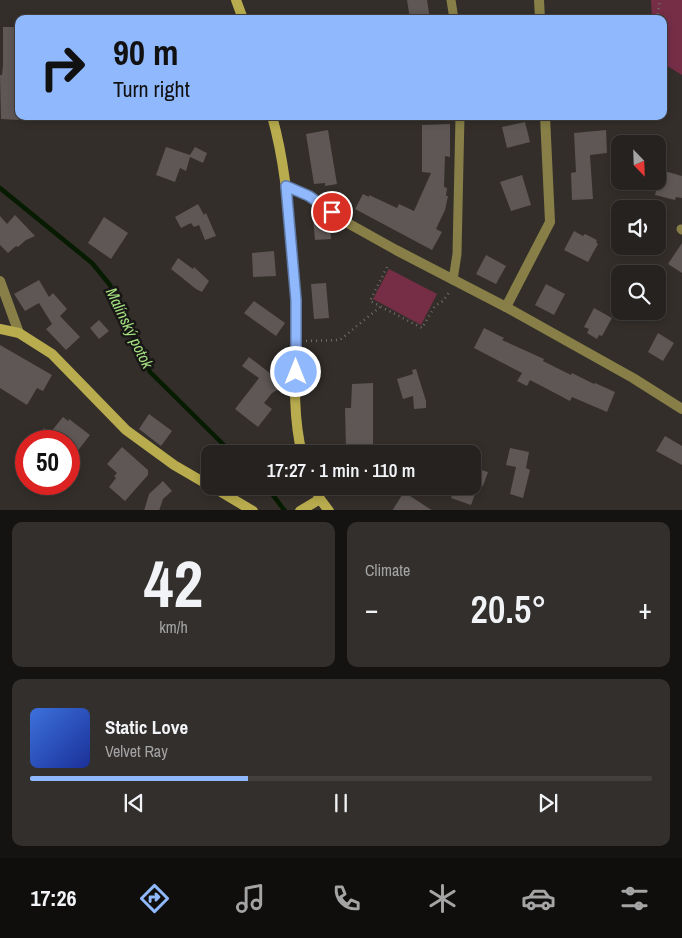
<!DOCTYPE html>
<html lang="en">
<head>
<meta charset="utf-8">
<style>
  body { margin:0; font-family:"Archivo Narrow",sans-serif; background:#322f2d; color:#f1f3f6; height:100vh; display:flex; flex-direction:column; font-size:19px; white-space:nowrap }
  * { box-sizing:border-box; margin:0 }
  p { font-size:16px; color:#a4a4a5 }
  .icon { flex:none; width:28px; height:28px; fill:none; stroke:currentColor; stroke-width:2; stroke-linecap:round; stroke-linejoin:round }
  .map { position:relative; height:510px; overflow:hidden }
  .sheet { display:flex; flex-direction:column; gap:12px; padding:12px; background:#151312; flex:1 }
  .sheet>* { flex:none }
  .banner { position:absolute; left:15px; top:15px; width:652px; height:105px; border-radius:10px; box-shadow:0 2px 8px #0003,0 0 0 1px #423f3e; background:#90b8fd; color:#111; overflow:hidden }
  .needle { width:32px; rotate:157deg }
  .tools { position:absolute; left:611px; top:135px; display:grid; gap:10px }
  .tools a { display:grid; place-items:center; width:55px; height:55px; border-radius:10px; background:#262220; box-shadow:0 2px 8px #0003,0 0 0 1px #423f3e; font-size:25px }
  .speed { position:absolute; left:15px; top:430px; display:flex; gap:10px; font-size:25px; font-weight:700; text-align:center }
  .speed>* { display:grid; place-content:center; width:65px; height:65px; border-radius:50%; background:#262220; box-shadow:0 2px 8px #0003,0 0 0 1px #423f3e; line-height:1 }
  .speed .limit { border:8px solid #d22; background:#fff; color:#111 }
  .pin { position:absolute; display:grid; place-items:center; width:42px; height:42px; color:#fff; margin:-21px; border:2px solid #fff; border-radius:50%; box-shadow:0 1px 5px #0007 }
  .me { position:absolute; width:55px; margin:-28px; rotate:0deg; stroke-linejoin:round; filter:drop-shadow(0 0 4px #0008) }
  .turn { display:flex; align-items:center; gap:18px; height:105px; padding:0 15px; font-size:22px }
  .turn .icon { width:65px; height:65px; stroke-width:2.5 }
  .turn b { display:block; font-size:35px; line-height:42px }
  .big { font-size:38px; font-weight:600; line-height:1.1 }
  .sheet .widget { flex:1; display:flex; flex-direction:column; justify-content:center; gap:8px; min-width:0; padding:0 18px; border-radius:10px; background:#322f2d }
  .sheet .dial { align-items:center; gap:0 }
  .dial b { font-size:65px; line-height:1 }
  .song { display:flex; align-items:center; gap:15px }
  .cover { width:60px; height:60px; border-radius:8px; background:linear-gradient(135deg,hsl(220 70% 55%),hsl(230 70% 35%)) }
  .played { height:5px; border-radius:2px; background:linear-gradient(90deg,#90b8fd 35%,#423f3e 35%) }
  .keys { display:flex; justify-content:space-around; direction:ltr }
  .heat { display:flex; justify-content:space-between; align-items:center; font-size:28px; direction:ltr }
  .sheet .tiles { flex:1; display:grid; gap:12px; grid-template-columns:1fr 1fr }
  .widget:last-child { grid-column:span 2 }
  .trip { position:absolute; left:201px; top:445px; width:280px; height:50px; border-radius:10px; background:#262220; box-shadow:0 2px 8px #0003,0 0 0 1px #423f3e; font-weight:600; line-height:50px; text-align:center }
  .menu { display:flex; height:80px; justify-content:space-around; align-items:center; background:#0f0e0d; color:#a4a4a5 }
  .menu .icon { width:35px; height:35px }
  .menu .on { color:#90b8fd }
  .menu b { font-size:22px; color:#f1f3f6 }
  .map>svg:first-child { display:block }
  .green { fill:#762e47 }
  .lines { fill:none; stroke-linecap:round; stroke-linejoin:round }
  .stream { stroke:#061b00; stroke-width:4.5 }
  .building { fill:#5e5755 }
  .path { stroke:#716d69; stroke-width:2.5; stroke-dasharray:1 4; stroke-linecap:butt }
  .lane { stroke:#877f47; stroke-width:9 }
  .street { stroke:#877f47; stroke-width:10 }
  .secondary { stroke:#b9ac4e; stroke-width:10 }
  .route-casing { stroke:#5e78a4; stroke-width:12 }
  .route { stroke:#90b8fd; stroke-width:9 }
  .labels { text-anchor:middle; dominant-baseline:central; stroke-width:5; stroke-linejoin:round; paint-order:stroke }
  .water-label { font-size:16px; font-style:italic; fill:#a3df80; stroke:#191715 }
</style>
</head>
<body>
<div class="map">
<svg width="682" height="511" viewBox="0 0 682 511">
  <rect width="100%" height="100%" fill="#332e2a"/>
  <g class="green">
    <path d="M 651,0 L 682,0 L 682,75 L 664,64 L 664,19 L 652,19 Z"/>
    <path d="M 389,269 L 437,294 L 421,325 L 373,299 Z"/>
  </g>
  <g class="lines">
    <g class="stream">
      <path d="M 0,188 L 92,263 L 110,285 L 150,372 L 233,454"/>
      <path d="M 266,486 L 285,511"/>
    </g>
  </g>
  <g class="building">
    <path d="M 407,0 L 427,0 L 430,19 L 410,19 Z"/>
    <path d="M 3,27 L 19,27 L 19,120 L 1,119 L 0,75 L 2,75 L 3,65 Z"/>
    <path d="M 525,122 L 530,142 L 507,148 L 502,127 Z"/>
    <path d="M 450,124 L 450,157 L 445,156 L 444,187 L 447,188 L 446,196 L 448,196 L 445,210 L 436,229 L 442,232 L 432,250 L 355,209 L 363,194 L 369,197 L 369,195 L 397,208 L 399,204 L 414,211 L 431,173 L 422,172 L 422,125 Z"/>
    <path d="M 328,130 L 337,184 L 325,186 L 325,183 L 314,184 L 306,134 Z"/>
    <path d="M 606,130 L 607,153 L 590,155 L 593,199 L 572,200 L 571,173 L 576,172 L 574,133 Z"/>
    <path d="M 166,147 L 190,155 L 195,147 L 207,153 L 203,163 L 190,157 L 186,171 L 180,168 L 175,182 L 156,175 Z"/>
    <path d="M 661,170 L 682,176 L 682,198 L 676,197 L 675,200 L 655,195 Z"/>
    <path d="M 522,175 L 531,205 L 511,211 L 500,182 Z"/>
    <path d="M 198,204 L 204,215 L 206,213 L 216,236 L 205,240 L 199,225 L 194,227 L 191,223 L 181,228 L 175,217 Z"/>
    <path d="M 15,215 L 35,236 L 26,240 L 18,247 L 16,246 L 8,253 L 0,245 L 0,216 L 7,224 Z"/>
    <path d="M 324,216 L 325,225 L 330,225 L 331,239 L 315,240 L 313,217 Z"/>
    <path d="M 104,217 L 128,233 L 111,259 L 88,243 Z"/>
    <path d="M 574,231 L 583,236 L 585,234 L 597,240 L 596,242 L 598,244 L 588,262 L 564,250 Z"/>
    <path d="M 682,243 L 682,273 L 668,264 Z"/>
    <path d="M 274,251 L 276,276 L 253,277 L 252,253 Z"/>
    <path d="M 486,255 L 506,266 L 496,284 L 476,274 Z"/>
    <path d="M 178,258 L 193,269 L 194,267 L 209,281 L 202,292 L 196,289 L 171,269 Z"/>
    <path d="M 39,280 L 49,297 L 53,293 L 67,309 L 60,316 L 80,337 L 66,350 L 46,329 L 52,324 L 39,303 L 25,311 L 14,294 Z"/>
    <path d="M 326,283 L 329,318 L 314,319 L 311,284 Z"/>
    <path d="M 546,284 L 565,294 L 554,315 L 535,305 Z"/>
    <path d="M 254,301 L 285,323 L 276,336 L 244,313 Z"/>
    <path d="M 594,308 L 612,318 L 602,336 L 599,335 L 597,339 L 587,333 L 589,329 L 584,327 Z"/>
    <path d="M 99,320 L 109,331 L 99,339 L 90,328 Z"/>
    <path d="M 484,328 L 504,338 L 502,340 L 544,359 L 543,361 L 571,375 L 572,373 L 594,384 L 595,383 L 615,392 L 607,412 L 572,397 L 570,401 L 530,380 L 527,386 L 517,381 L 522,373 L 474,348 Z"/>
    <path d="M 658,333 L 674,343 L 663,361 L 648,352 Z"/>
    <path d="M 0,345 L 52,375 L 43,391 L 37,388 L 27,405 L 0,388 Z"/>
    <path d="M 249,357 L 280,381 L 279,389 L 272,393 L 264,403 L 272,409 L 258,427 L 235,409 L 259,378 L 242,366 Z"/>
    <path d="M 416,369 L 426,401 L 426,408 L 414,409 L 413,396 L 403,399 L 397,379 L 413,374 L 412,370 Z"/>
    <path d="M 373,383 L 373,447 L 346,449 L 345,408 L 351,408 L 352,384 Z"/>
    <path d="M 149,414 L 172,431 L 161,446 L 139,429 Z"/>
    <path d="M 63,417 L 68,421 L 69,419 L 90,435 L 69,462 L 69,441 L 34,441 L 44,428 L 50,433 Z"/>
    <path d="M 665,436 L 682,446 L 682,465 L 656,451 Z"/>
    <path d="M 122,447 L 148,470 L 148,475 L 125,501 L 109,487 L 116,478 L 114,476 L 117,473 L 107,464 Z"/>
    <path d="M 510,448 L 529,452 L 526,468 L 530,470 L 523,498 L 510,494 L 516,467 L 506,465 Z"/>
    <path d="M 472,467 L 488,472 L 483,486 L 472,482 Z"/>
    <path d="M 163,481 L 172,491 L 163,499 L 159,511 L 144,511 L 149,494 Z"/>
    <path d="M 455,486 L 478,486 L 471,505 L 451,498 Z"/>
    <path d="M 404,492 L 433,511 L 392,511 Z"/>
  </g>
  <g class="lines">
    <g class="path">
      <path d="M 657,19 L 660,0"/>
      <path d="M 387,267 L 370,301 L 422,328 L 435,306 L 443,301 L 450,291"/>
      <path d="M 306,341 L 340,340 L 380,307"/>
    </g>
    <g class="lane">
      <path d="M 451,0 L 454,19"/>
      <path d="M 681,229 L 682,230"/>
      <path d="M 453,280 L 457,254 L 460,116"/>
    </g>
    <g class="street">
      <path d="M 539,0 L 540,19"/>
      <path d="M 287,186 L 309,196 L 344,221 L 396,250 L 506,307 L 633,378 L 682,409"/>
      <path d="M 0,281 L 19,333"/>
      <path d="M 506,307 L 550,222 L 545,116"/>
    </g>
    <g class="secondary">
      <path d="M 236,0 L 243,19"/>
      <path d="M 272,116 C 284,159 288,201 291,244 C 293,263 295,282 296,301 C 297,351 290,405 302,454"/>
      <path d="M 0,329 L 19,333 L 52,354 L 126,430 L 174,465 L 210,486"/>
      <path d="M 211,486 L 253,511"/>
      <path d="M 314,486 L 320,499 L 329,511"/>
      <path d="M 300,511 L 320,499"/>
    </g>
  </g>
  <g class="lines">
    <defs>
      <path id="route" d="M 296,372 L 296,300 L 286,186 L 309,196 L 332,212"/>
    </defs>
    <use href="#route" class="route-casing"/>
    <use href="#route" class="route"/>
  </g>
  <g class="labels">
    <g class="water-label">
      <text transform="translate(130 328) rotate(64)">Malínský potok</text>
    </g>
  </g>
</svg>
<div class="tools">
<a><svg class="needle" viewBox="-14 -14 28 28"><path d="M0-13l5 13h-10z" fill="#e53935"/><path d="M0 13l5-13h-10z" fill="#a4a4a5"/></svg></a>
<a><svg class="icon" aria-label="sound" viewBox="0 0 24 24"><path d="M4 9h4l5-4v14l-5-4H4zM17 9q2 3 0 6"/></svg></a>
<a><svg class="icon" aria-label="search" viewBox="0 0 24 24"><circle cx="10" cy="10" r="6"/><path d="M15 15l6 6"/></svg></a>
</div>
<div class="speed"><div class="limit">50</div></div>
<div class="pin" style="left:332px;top:212px;background:#d93025"><svg class="icon" aria-label="arrive" viewBox="0 0 24 24"><path d="M6 21V4h12l-3 4 3 4H6"/></svg></div>
<svg class="me" style="left:296px;top:372px" viewBox="-20 -20 40 40"><circle r="17" fill="#90b8fd" stroke="#fff" stroke-width="3"/><path d="M0-11L8 9 0 5-8 9z" fill="#fff"/></svg>
<div class="trip">17:27 · 1 min · 110 m</div>
<div class="banner">
<div class="turn"><svg class="icon" aria-label="right" viewBox="0 0 24 24"><path d="M7 20v-9h11M14 6l5 5-5 5"/></svg><div><b>90 m</b>Turn right</div></div>
</div>
</div>
<section class="sheet">
<div class="tiles">
<div class="widget dial"><b>42</b><p>km/h</p></div>
<div class="widget"><p>Climate</p>
<div class="heat"><a>−</a><b class="big">20.5°</b><a>+</a></div>
</div>
<div class="widget">
<div class="song"><i class="cover"></i><div><b>Static Love</b><p>Velvet Ray</p></div></div>
<div class="played"></div>
<div class="keys"><svg class="icon" aria-label="previous" viewBox="0 0 24 24"><path d="M18 5L8 12l10 7zM5 5v14"/></svg><svg class="icon" aria-label="pause" viewBox="0 0 24 24"><path d="M8 5v14M16 5v14"/></svg><svg class="icon" aria-label="next" viewBox="0 0 24 24"><path d="M6 5l10 7-10 7zM19 5v14"/></svg></div>
</div>
</div>
</section>
<nav class="menu">
<b>17:26</b>
<svg class="icon on" aria-label="directions" viewBox="0 0 24 24"><path d="M12 3l9 9-9 9-9-9zM9 14v-3h6M13 9l2 2-2 2"/></svg>
<svg class="icon" aria-label="music" viewBox="0 0 24 24"><path d="M9 18V5l10-2v13"/><circle cx="6" cy="18" r="3"/><circle cx="16" cy="16" r="3"/></svg>
<svg class="icon" aria-label="phone" viewBox="0 0 24 24"><path d="M5 4h4l2 5-3 2q2 4 5 5l2-3 5 2v4C11 20 4 13 5 4z"/></svg>
<svg class="icon" aria-label="climate" viewBox="0 0 24 24"><path d="M12 3v18M4 7l16 10M4 17L20 7"/></svg>
<svg class="icon" aria-label="car" viewBox="0 0 24 24"><path d="M5 17H2v-5l4-1 3-4h7l3 4 3 1v5h-3M9 17h6M6 11h13"/><circle cx="7" cy="17" r="2"/><circle cx="17" cy="17" r="2"/></svg>
<svg class="icon" aria-label="filters" viewBox="0 0 24 24"><path d="M4 7h16M4 17h16"/><circle cx="9" cy="7" r="2"/><circle cx="15" cy="17" r="2"/></svg>
</nav>
</body>
</html>
